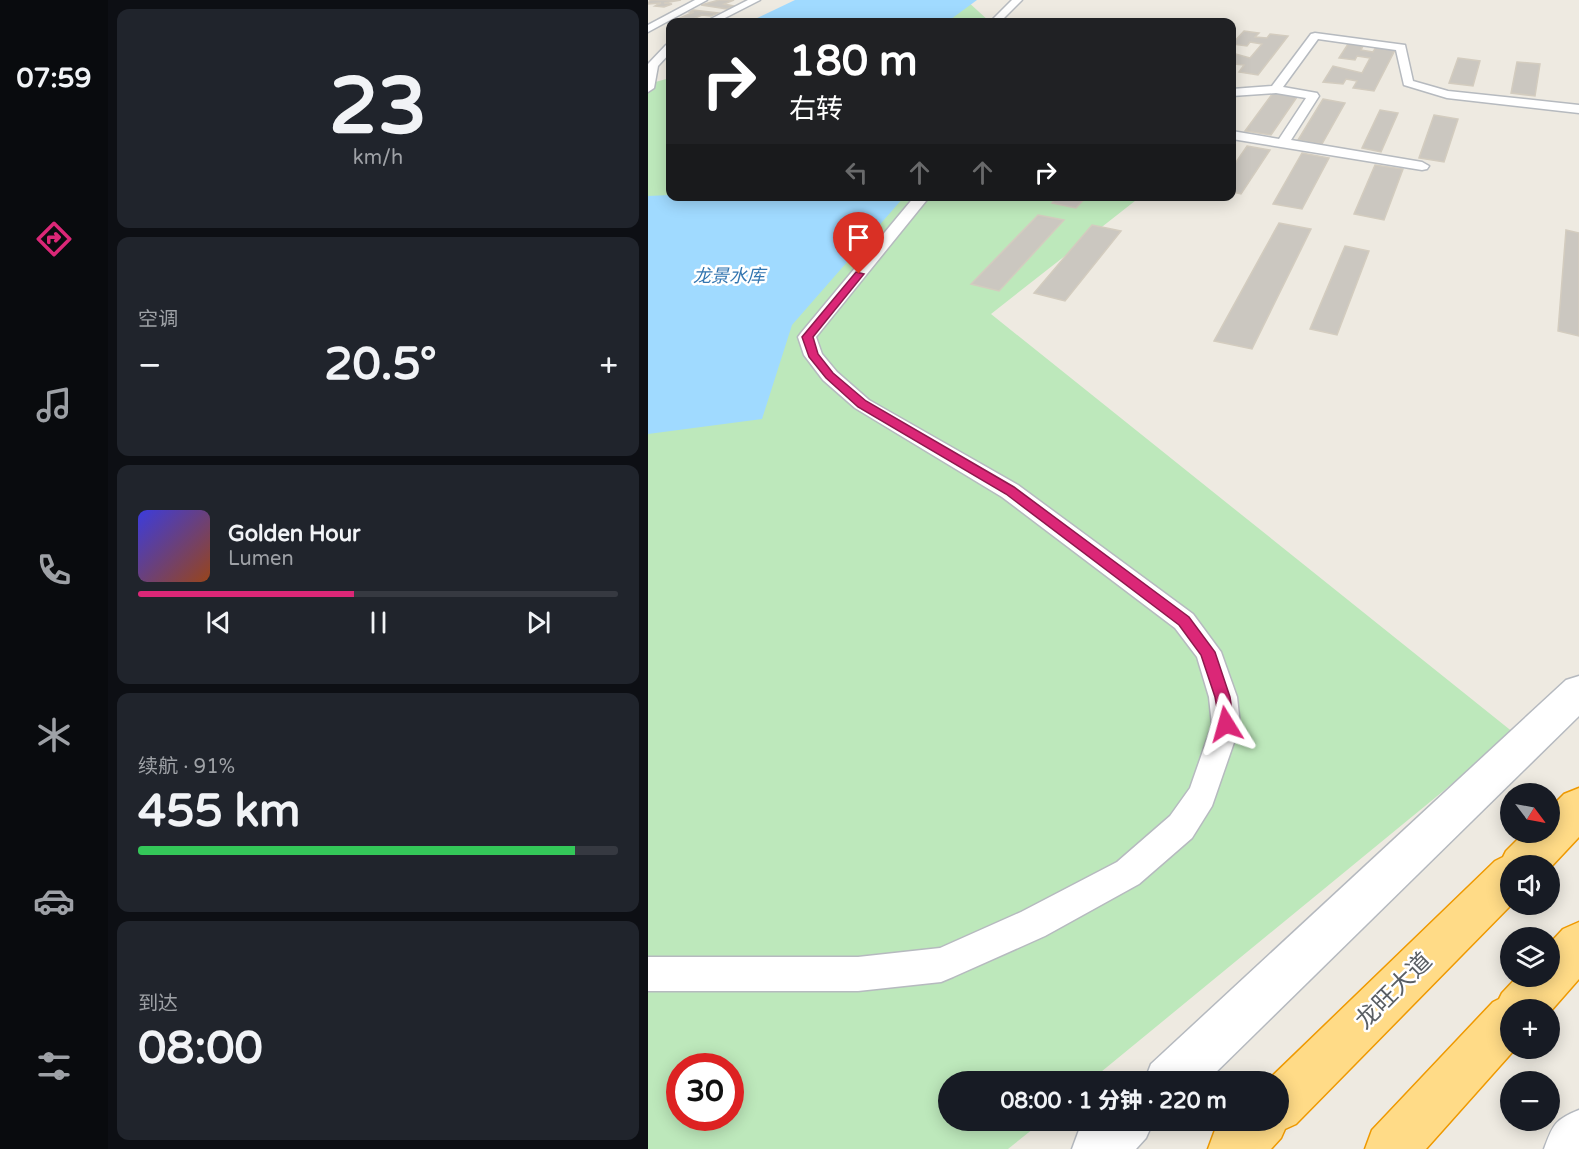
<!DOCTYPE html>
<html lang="zh">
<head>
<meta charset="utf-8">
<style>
  body { margin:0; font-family:"Varela Round","Noto Sans SC",sans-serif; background:#20242c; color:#f1f3f6; height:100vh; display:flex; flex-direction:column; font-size:22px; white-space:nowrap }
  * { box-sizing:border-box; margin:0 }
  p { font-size:20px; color:#9ea1a6 }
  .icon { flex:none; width:33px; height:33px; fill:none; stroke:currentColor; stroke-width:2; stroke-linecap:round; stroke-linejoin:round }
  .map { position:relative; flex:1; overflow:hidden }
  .sheet { display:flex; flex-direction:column; gap:9px; padding:9px; background:#0d0f14; width:540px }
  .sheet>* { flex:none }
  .guide { position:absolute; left:18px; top:18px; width:570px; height:183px; border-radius:12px; box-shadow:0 3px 15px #0003; background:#202124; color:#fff; overflow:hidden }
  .needle { width:39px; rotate:122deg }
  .tools { position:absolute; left:852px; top:783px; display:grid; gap:12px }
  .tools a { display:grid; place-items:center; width:60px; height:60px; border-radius:50%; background:#171b24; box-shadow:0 3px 15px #0003; font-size:30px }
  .speed { position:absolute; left:18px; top:1053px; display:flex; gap:12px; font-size:30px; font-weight:700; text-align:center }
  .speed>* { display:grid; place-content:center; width:78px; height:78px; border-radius:50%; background:#171b24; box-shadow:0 3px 15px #0003; line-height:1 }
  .speed .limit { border:9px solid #d22; background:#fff; color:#111 }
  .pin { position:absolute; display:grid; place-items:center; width:51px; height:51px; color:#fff; margin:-62px -26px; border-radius:50% 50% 50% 0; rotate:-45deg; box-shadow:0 0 6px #0007 }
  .pin .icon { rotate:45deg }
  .me { position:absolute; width:66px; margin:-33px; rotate:352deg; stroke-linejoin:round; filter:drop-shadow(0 0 4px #0008) }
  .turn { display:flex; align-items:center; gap:21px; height:126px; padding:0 24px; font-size:27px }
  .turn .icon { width:78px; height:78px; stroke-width:2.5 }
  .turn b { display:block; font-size:42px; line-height:51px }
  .lanes { display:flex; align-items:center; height:57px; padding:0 24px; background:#0003; justify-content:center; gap:30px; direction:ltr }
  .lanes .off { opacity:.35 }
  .big { font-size:45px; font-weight:800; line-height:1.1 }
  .sheet .card { flex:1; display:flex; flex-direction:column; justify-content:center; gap:9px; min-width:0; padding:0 21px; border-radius:12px; background:#20242c }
  .sheet .dial { align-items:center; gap:0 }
  .dial b { font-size:78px; line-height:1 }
  .song { display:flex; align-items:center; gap:18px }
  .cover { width:72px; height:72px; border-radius:9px; background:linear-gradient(135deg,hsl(240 70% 55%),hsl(20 70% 35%)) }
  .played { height:6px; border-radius:3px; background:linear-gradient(90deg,#db2777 45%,#363941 45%) }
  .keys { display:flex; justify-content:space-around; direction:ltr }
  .heat { display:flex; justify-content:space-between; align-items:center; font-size:33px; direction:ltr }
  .charge { height:9px; border-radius:4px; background:linear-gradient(90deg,#34c759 91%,#363941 0) }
  .trip { position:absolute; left:290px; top:1071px; width:351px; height:60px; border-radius:30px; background:#171b24; box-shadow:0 3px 15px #0003; font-weight:800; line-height:60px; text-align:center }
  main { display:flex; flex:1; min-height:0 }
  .tabs { display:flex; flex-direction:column; width:108px; justify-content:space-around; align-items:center; background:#090b0e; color:#9ea1a6 }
  .tabs .icon { width:42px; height:42px }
  .tabs .current { color:#db2777 }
  .tabs b { font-size:27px; color:#f1f3f6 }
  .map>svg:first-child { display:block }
  .green { fill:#bde8bb; fill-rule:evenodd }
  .water { fill:#a0daff }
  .building { fill:#cbc7c0; stroke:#d3ccbf; stroke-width:1.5 }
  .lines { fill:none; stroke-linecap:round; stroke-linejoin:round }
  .street-casing { stroke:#b6babf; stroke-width:3 }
  .secondary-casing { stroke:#b5b9bf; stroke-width:3 }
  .highway-casing { stroke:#ef9900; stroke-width:3 }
  .street { fill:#fff; fill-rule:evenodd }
  .secondary { fill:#fff; fill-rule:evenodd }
  .highway { fill:#ffdb87; fill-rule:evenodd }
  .route { fill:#db2777; stroke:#8e194d; stroke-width:1.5 }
  .labels { text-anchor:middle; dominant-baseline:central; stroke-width:5; stroke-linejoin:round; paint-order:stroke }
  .far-water-label { font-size:18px; font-style:italic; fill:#3275b0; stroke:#fff }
  .near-street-label { font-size:24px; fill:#595e63; stroke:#fff }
</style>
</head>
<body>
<main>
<nav class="tabs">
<b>07:59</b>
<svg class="icon current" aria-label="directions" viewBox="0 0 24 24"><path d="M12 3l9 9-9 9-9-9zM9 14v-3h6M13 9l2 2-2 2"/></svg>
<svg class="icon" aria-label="music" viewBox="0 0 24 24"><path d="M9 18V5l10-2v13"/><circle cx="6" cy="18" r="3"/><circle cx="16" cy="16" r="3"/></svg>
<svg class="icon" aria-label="phone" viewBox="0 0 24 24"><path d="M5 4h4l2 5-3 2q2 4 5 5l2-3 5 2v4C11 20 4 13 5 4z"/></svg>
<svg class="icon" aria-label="climate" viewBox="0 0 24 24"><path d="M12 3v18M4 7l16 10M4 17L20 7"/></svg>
<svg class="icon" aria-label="car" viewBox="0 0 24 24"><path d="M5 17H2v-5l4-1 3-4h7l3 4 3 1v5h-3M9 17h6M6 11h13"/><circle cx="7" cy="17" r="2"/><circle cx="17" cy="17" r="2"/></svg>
<svg class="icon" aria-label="filters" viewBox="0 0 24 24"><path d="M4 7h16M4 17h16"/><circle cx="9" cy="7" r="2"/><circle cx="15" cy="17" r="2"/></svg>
</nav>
<section class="sheet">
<div class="card dial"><b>23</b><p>km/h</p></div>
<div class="card"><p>空调</p>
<div class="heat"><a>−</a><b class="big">20.5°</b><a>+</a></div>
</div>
<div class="card">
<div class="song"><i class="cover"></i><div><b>Golden Hour</b><p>Lumen</p></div></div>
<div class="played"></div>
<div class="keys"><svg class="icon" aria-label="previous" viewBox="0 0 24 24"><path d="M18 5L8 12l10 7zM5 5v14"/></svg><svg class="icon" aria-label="pause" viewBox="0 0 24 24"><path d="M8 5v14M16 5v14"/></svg><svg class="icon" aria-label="next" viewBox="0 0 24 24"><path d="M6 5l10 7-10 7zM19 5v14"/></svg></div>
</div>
<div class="card"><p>续航 · 91%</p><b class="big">455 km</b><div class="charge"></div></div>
<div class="card"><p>到达</p><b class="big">08:00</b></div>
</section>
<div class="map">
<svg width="931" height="1149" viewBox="0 0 931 1149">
  <rect width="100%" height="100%" fill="#eeeae1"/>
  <g class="green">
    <path d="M 313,0 L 318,0 L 342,22 L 229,22 Z"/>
    <path d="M 22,78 L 22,196 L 492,197 L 343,314 L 866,733 L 442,1081 L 300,1082 L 300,1120 L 395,1121 L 360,1149 L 0,1149 L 0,84 ZM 32,1066 L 82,1066 L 82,1118 L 32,1118 Z"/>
  </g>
  <g class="water">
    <path d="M 147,0 L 329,0 L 299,22 L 101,22 Z"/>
    <path d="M 0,196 L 22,195 L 256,197 L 144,325 L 114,419 L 0,434 Z"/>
  </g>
  <g class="building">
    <path d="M 2,0 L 33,0 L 16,3 L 24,4 L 16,7 L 7,6 L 13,3 L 0,4 Z"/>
    <path d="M 71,0 L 86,0 L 76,4 L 86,6 L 79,9 L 53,5 Z"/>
    <path d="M 45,10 L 70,13 L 63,16 L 54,15 L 38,22 L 23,22 L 46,12 L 42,12 Z"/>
    <path d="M 596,31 L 611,33 L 607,37 L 619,38 L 622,34 L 640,36 L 610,75 L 591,72 L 596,65 L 586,64 L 584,66 L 584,53 L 602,58 L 614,44 L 602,42 L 599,46 L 584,44 Z"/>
    <path d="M 700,44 L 715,46 L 713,50 L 725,52 L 728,47 L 747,50 L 726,91 L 705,88 L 709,81 L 698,79 L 695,84 L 675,82 L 685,66 L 714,73 L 722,58 L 709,56 L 707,60 L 691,58 Z"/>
    <path d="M 810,58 L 832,61 L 825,86 L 801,83 Z"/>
    <path d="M 869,62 L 892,64 L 887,96 L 863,93 Z"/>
    <path d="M 625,93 L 649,97 L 623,135 L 597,131 Z"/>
    <path d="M 675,99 L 697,103 L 674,144 L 650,140 Z"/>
    <path d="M 732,110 L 750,113 L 733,152 L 714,148 Z"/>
    <path d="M 786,115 L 810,119 L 796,162 L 771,158 Z"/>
    <path d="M 599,146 L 622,150 L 593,194 L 584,192 L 584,168 Z"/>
    <path d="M 654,153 L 681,158 L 654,209 L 625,204 Z"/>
    <path d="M 727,165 L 755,169 L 736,220 L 706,214 Z"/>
    <path d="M 410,196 L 439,196 L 428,208 L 404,203 Z"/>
    <path d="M 390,215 L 416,220 L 351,291 L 323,284 Z"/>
    <path d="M 631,223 L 663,229 L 604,349 L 566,341 Z"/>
    <path d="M 444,225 L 473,231 L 417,301 L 386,293 Z"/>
    <path d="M 918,230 L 931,233 L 931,336 L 910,331 Z"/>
    <path d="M 697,246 L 721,251 L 689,335 L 662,329 Z"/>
  </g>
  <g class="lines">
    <defs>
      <g id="street">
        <path d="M 47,0 L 59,0 L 0,32 L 0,25 Z"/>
        <path d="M 100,0 L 112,0 L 69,22 L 57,22 Z"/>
        <path d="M 364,0 L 374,0 L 352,22 L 342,22 Z"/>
        <path d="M 667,33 L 757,45 L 765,81 L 800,91 L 931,105 L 931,113 L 799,98 L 756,85 L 748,50 L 670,39 L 635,87 L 669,93 L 671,96 L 643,140 L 774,162 L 781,166 L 779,169 L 774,170 L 584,139 L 584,131 L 631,139 L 658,98 L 628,93 L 584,96 L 584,89 L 624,86 L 663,34 Z"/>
        <path d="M 22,44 L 22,53 L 10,66 L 6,88 L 0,92 L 0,64 L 18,45 Z"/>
        <path d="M 267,196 L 282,196 L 168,337 L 174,354 L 189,372 L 221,400 L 370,485 L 545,614 L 573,652 L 589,697 L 592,725 L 564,806 L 544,838 L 491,884 L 397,936 L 305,977 L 293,982 L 210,991 L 0,991 L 0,957 L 210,957 L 292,948 L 373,912 L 469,862 L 522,816 L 542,788 L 564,725 L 561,697 L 549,657 L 527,628 L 354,497 L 207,408 L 175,380 L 156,355 L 150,337 L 153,333 Z"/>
      </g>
      <g id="secondary">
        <path d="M 931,676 L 931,716 L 558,1082 L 496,1082 L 503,1064 L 918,680 Z"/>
        <path d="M 931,1110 L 931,1149 L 896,1149 C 905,1125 906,1120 931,1110 Z"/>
        <path d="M 442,1120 L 506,1120 L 498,1138 L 488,1149 L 424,1149 L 431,1130 Z"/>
      </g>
      <g id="highway">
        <path d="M 931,788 L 931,837 L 902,868 L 902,866 L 862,866 L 862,904 L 864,904 L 648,1124 L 637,1129 L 633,1138 L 623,1149 L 560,1149 L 567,1130 L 577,1120 L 630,1120 L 630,1082 L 618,1082 L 847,861 L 855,857 L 858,851 L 877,832 L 902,832 L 902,808 L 916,794 Z"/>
        <path d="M 931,922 L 931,979 L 902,1012 L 902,1010 L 862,1010 L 862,1048 L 868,1048 L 778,1149 L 717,1149 L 724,1130 L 845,1002 L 851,999 L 854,993 L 870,976 L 902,976 L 902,943 L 915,929 Z"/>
      </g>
    </defs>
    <use href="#street" class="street-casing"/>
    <use href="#secondary" class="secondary-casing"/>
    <use href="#highway" class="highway-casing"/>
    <use href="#street" class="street"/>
    <use href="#secondary" class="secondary"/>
    <use href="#highway" class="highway"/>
  </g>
  <path class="route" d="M 208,272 L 216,274 L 165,337 L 170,354 L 185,373 L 218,401 L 366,487 L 541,617 L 567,652 L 582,697 L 586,724 L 584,730 L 578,732 L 573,730 L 567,697 L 553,655 L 531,625 L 358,494 L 210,407 L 178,378 L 161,357 L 154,337 Z"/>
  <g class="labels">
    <g class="far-water-label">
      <text x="81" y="276">龙景水库</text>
    </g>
    <g class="near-street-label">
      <text transform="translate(746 991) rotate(-45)">龙旺大道</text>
    </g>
  </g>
</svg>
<div class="tools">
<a><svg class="needle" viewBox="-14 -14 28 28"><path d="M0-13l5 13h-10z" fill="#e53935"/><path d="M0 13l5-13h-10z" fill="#9ea1a6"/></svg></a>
<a><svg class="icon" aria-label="sound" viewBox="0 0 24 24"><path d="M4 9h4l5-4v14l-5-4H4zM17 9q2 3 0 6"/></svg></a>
<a><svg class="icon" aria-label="layers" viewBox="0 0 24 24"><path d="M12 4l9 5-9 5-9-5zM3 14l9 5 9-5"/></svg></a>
<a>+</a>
<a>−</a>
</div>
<div class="speed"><div class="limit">30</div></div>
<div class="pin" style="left:211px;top:274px;background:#d93025"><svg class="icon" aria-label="arrive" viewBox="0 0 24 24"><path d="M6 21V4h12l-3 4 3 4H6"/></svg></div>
<svg class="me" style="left:578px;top:724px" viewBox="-20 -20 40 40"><path d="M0-17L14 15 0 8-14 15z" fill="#db2777" stroke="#fff" stroke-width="4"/></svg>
<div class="trip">08:00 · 1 分钟 · 220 m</div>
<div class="guide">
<div class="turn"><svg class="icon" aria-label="right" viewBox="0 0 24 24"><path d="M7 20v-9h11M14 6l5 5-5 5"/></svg><div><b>180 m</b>右转</div></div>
<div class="lanes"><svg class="icon off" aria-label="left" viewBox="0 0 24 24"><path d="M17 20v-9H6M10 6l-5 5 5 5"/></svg><svg class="icon off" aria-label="ahead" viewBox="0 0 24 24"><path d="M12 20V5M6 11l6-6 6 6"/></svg><svg class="icon off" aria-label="ahead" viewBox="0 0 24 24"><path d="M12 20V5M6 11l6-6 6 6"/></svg><svg class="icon" aria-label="right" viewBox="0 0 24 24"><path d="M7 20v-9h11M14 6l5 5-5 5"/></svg></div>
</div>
</div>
</main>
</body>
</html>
